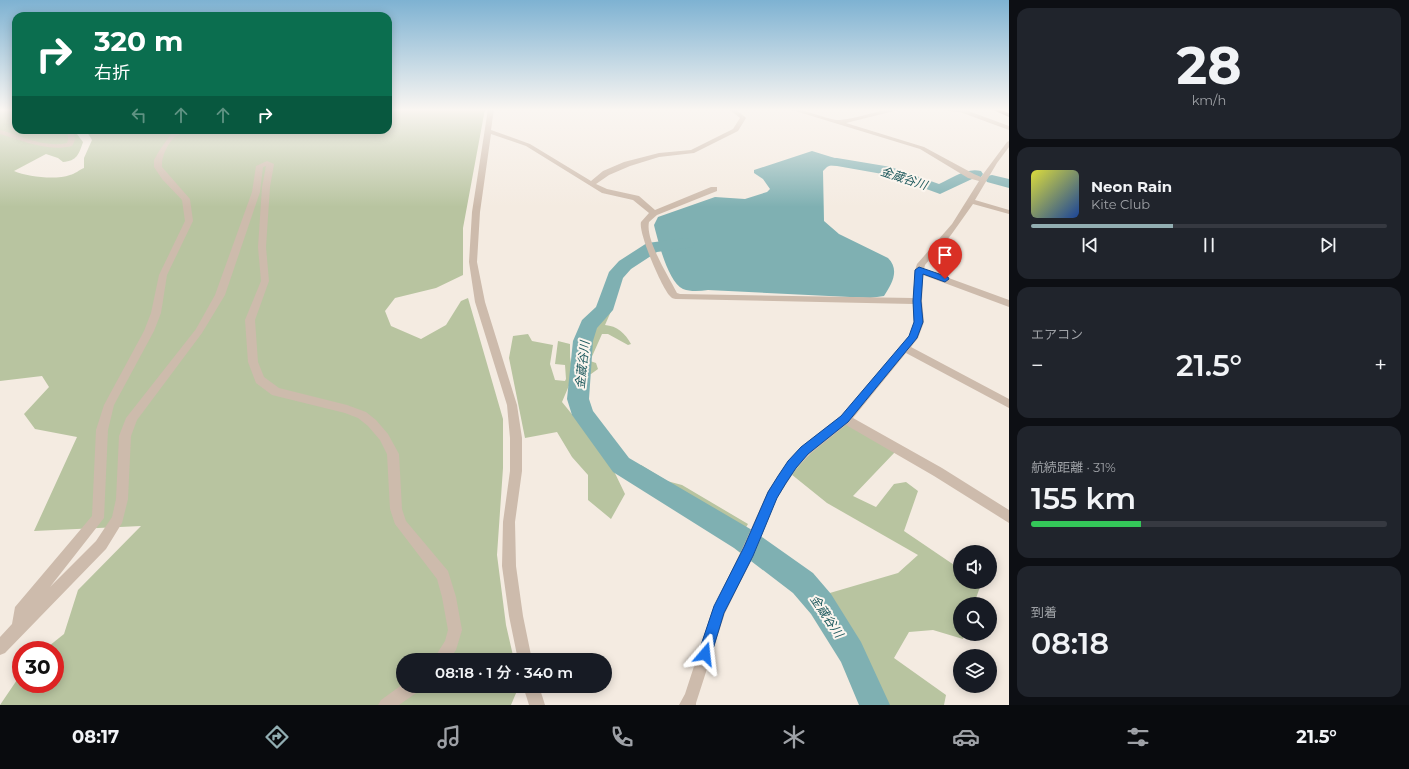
<!DOCTYPE html>
<html lang="ja">
<head>
<meta charset="utf-8">
<style>
  body { margin:0; font-family:Montserrat,"Noto Sans JP",sans-serif; background:#20242c; color:#f1f3f6; height:100vh; display:flex; flex-direction:column; font-size:15px; white-space:nowrap }
  * { box-sizing:border-box; margin:0 }
  p { font-size:13px; color:#9ea1a6 }
  .icon { flex:none; width:22px; height:22px; fill:none; stroke:currentColor; stroke-width:2; stroke-linecap:round; stroke-linejoin:round }
  .map { position:relative; flex:1; overflow:hidden }
  .details { display:flex; flex-direction:column; gap:8px; padding:8px; background:#0d0f14; width:400px }
  .details>* { flex:none }
  .hud { position:absolute; left:12px; top:12px; width:380px; height:122px; border-radius:12px; box-shadow:0 2px 10px #0003; background:#0b6e4f; color:#fff; overflow:hidden }
  .fabs { position:absolute; left:953px; top:545px; display:grid; gap:8px }
  .fabs a { display:grid; place-items:center; width:44px; height:44px; border-radius:50%; background:#171b24; box-shadow:0 2px 10px #0003; font-size:20px }
  .speed { position:absolute; left:12px; top:641px; display:flex; gap:8px; font-size:20px; font-weight:700; text-align:center }
  .speed>* { display:grid; place-content:center; width:52px; height:52px; border-radius:50%; background:#171b24; box-shadow:0 2px 10px #0003; line-height:1 }
  .speed .limit { border:6px solid #d22; background:#fff; color:#111 }
  .pin { position:absolute; display:grid; place-items:center; width:34px; height:34px; color:#fff; margin:-41px -17px; border-radius:50% 50% 50% 0; rotate:-45deg; box-shadow:0 0 4px #0007 }
  .pin .icon { rotate:45deg }
  .me { position:absolute; width:44px; margin:-22px; rotate:17deg; stroke-linejoin:round; filter:drop-shadow(0 0 3px #0008) }
  .turn { display:flex; align-items:center; gap:14px; height:84px; padding:0 16px; font-size:18px }
  .turn .icon { width:52px; height:52px; stroke-width:2.5 }
  .turn b { display:block; font-size:28px; line-height:34px }
  .lanes { display:flex; align-items:center; height:38px; padding:0 16px; background:#0003; justify-content:center; gap:20px; direction:ltr }
  .lanes .off { opacity:.35 }
  .big { font-size:30px; font-weight:600; line-height:1.1 }
  .details .card { flex:1; display:flex; flex-direction:column; justify-content:center; gap:6px; min-width:0; padding:0 14px; border-radius:12px; background:#20242c }
  .details .dial { align-items:center; gap:0 }
  .dial b { font-size:52px; line-height:1 }
  .song { display:flex; align-items:center; gap:12px }
  .cover { width:48px; height:48px; border-radius:6px; background:linear-gradient(135deg,hsl(60 70% 55%),hsl(220 70% 35%)) }
  .played { height:4px; border-radius:2px; background:linear-gradient(90deg,#92aeb2 40%,#363941 40%) }
  .keys { display:flex; justify-content:space-around; direction:ltr }
  .heat { display:flex; justify-content:space-between; align-items:center; font-size:22px; direction:ltr }
  .charge { height:6px; border-radius:3px; background:linear-gradient(90deg,#34c759 31%,#363941 0) }
  .trip { position:absolute; left:396px; top:653px; width:216px; height:40px; border-radius:20px; background:#171b24; box-shadow:0 2px 10px #0003; font-weight:600; line-height:40px; text-align:center }
  .dock { display:flex; height:64px; justify-content:space-around; align-items:center; background:#090b0e; color:#9ea1a6 }
  .dock .icon { width:28px; height:28px }
  .dock .active { color:#92aeb2 }
  .dock b { font-size:18px; color:#f1f3f6 }
  main { display:flex; flex:1; min-height:0 }
  .map>svg:first-child { display:block }
  .green { fill:#b8c4a0 }
  .water { fill:#7fb0b2 }
  .lines { fill:none; stroke-linecap:round; stroke-linejoin:round }
  .river { fill:#7fb0b2; fill-rule:evenodd }
  .minor { fill:#cdbbac; fill-rule:evenodd }
  .major { fill:#7d675c; fill-rule:evenodd }
  .route { fill:#1a73e8; stroke:#114b97 }
  .labels { text-anchor:middle; dominant-baseline:central; stroke-width:4; stroke-linejoin:round; paint-order:stroke }
  .water-label { font-size:12px; font-style:italic; fill:#1f5a5e; stroke:#fbf5ee }
</style>
</head>
<body>
<main>
<div class="map">
<svg width="1009" height="705" viewBox="0 0 1009 705">
  <rect width="100%" height="100%" fill="#f4ebe1"/>
  <g class="green">
    <path d="M 0,109 L 16,109 L 16,130 L 74,130 L 83,142 C 79,154 77,161 63,162 L 58,158 L 46,154 L 14,171 C 28,177 56,180 70,175 C 75,174 79,170 84,168 L 84,158 L 92,140 L 87,132 L 83,130 L 388,130 L 388,109 L 485,109 L 463,228 L 463,275 L 436,288 L 395,298 L 385,311 L 391,326 L 421,339 L 446,325 L 461,301 L 468,298 L 503,419 L 503,468 L 497,555 L 506,625 L 514,660 L 403,660 L 403,686 L 519,686 L 511,705 L 0,705 L 21,674 L 21,684 L 55,684 L 55,650 L 44,650 L 64,634 L 78,590 L 141,526 L 34,531 L 77,437 L 35,429 L 24,414 L 49,387 L 42,376 L 0,381 Z"/>
    <path d="M 610,302 L 612,309 L 605,325 C 617,326 625,333 631,344 L 628,345 L 608,334 L 602,334 L 590,361 L 596,363 L 598,369 L 591,374 L 585,373 C 585,363 584,350 586,341 C 591,326 604,316 610,302 Z"/>
    <path d="M 528,334 L 532,341 L 553,345 L 550,364 L 555,380 L 565,381 L 566,379 L 565,365 L 555,364 L 558,341 L 570,344 L 570,357 L 573,376 L 562,402 L 575,418 L 587,427 L 612,467 L 625,494 L 611,519 L 588,500 L 588,475 L 572,457 L 557,432 L 525,438 L 509,358 L 513,336 Z"/>
    <path d="M 847,423 L 895,452 L 853,496 L 876,507 L 894,484 L 906,482 L 918,491 L 904,531 L 960,569 L 960,582 L 979,582 L 981,584 L 974,604 L 960,604 L 960,634 L 964,634 L 963,639 L 933,630 L 909,632 L 894,658 L 946,695 L 944,705 L 882,705 L 823,595 L 898,573 L 918,555 L 827,503 L 791,474 L 811,453 Z"/>
    <path d="M 641,465 L 667,481 L 682,485 L 748,524 L 742,534 L 638,472 Z"/>
  </g>
  <path class="water" d="M 812,151 L 841,160 L 827,167 L 823,171 L 824,221 L 839,234 L 888,258 C 900,270 892,284 884,296 L 870,298 L 708,290 C 700,291 691,292 683,289 C 668,282 658,241 654,225 L 658,217 L 715,197 L 745,199 L 767,192 L 770,189 L 763,179 L 754,173 L 754,170 Z"/>
  <g class="lines">
    <g class="river">
      <path d="M 812,157 L 837,158 L 891,167 L 939,184 C 952,178 967,167 981,171 L 983,174 L 981,177 L 972,179 L 940,194 L 888,175 L 837,166 L 807,164 L 805,161 L 807,158 Z"/>
      <path d="M 992,175 L 1009,179 L 1009,188 L 987,182 L 985,179 L 987,176 Z"/>
      <path d="M 687,238 L 693,239 L 695,243 L 693,247 L 657,252 L 631,269 L 623,278 L 613,310 L 597,328 L 593,341 L 589,399 L 593,411 L 629,458 L 752,530 L 813,573 L 831,594 L 861,642 L 890,705 L 859,705 L 841,662 L 811,614 L 793,593 L 734,548 L 613,472 L 572,415 L 567,399 L 573,341 L 582,320 L 596,307 L 609,272 L 619,261 L 647,243 Z"/>
    </g>
    <g class="minor">
      <path d="M 488,109 L 494,109 L 491,130 L 530,144 L 591,181 L 603,171 L 624,162 L 659,153 L 691,150 L 733,129 L 740,118 L 729,109 L 735,109 L 745,117 L 746,118 L 738,131 L 694,153 L 659,157 L 630,166 L 609,175 L 596,184 L 607,189 L 639,196 L 655,210 L 711,187 L 717,187 L 717,191 L 657,215 L 649,222 C 645,240 669,277 677,293 L 680,294 L 913,298 L 915,270 L 917,264 L 952,224 L 979,181 L 968,178 L 920,149 L 792,110 L 791,109 C 807,109 829,121 840,120 C 860,118 879,109 899,109 L 898,110 L 846,123 L 924,147 L 974,174 L 981,177 L 1007,142 L 1009,141 L 1009,147 L 997,163 L 975,200 L 1009,210 L 1009,214 L 973,204 L 951,235 L 925,265 L 924,269 L 1009,300 L 1009,307 L 923,275 L 922,301 L 924,322 L 918,338 L 911,347 L 1009,399 L 1009,408 L 906,353 L 853,418 L 942,468 L 1009,510 L 1009,523 L 934,476 L 846,425 L 809,455 L 796,469 L 777,498 L 753,557 L 725,613 L 696,703 L 696,705 L 679,705 L 685,694 L 712,611 L 743,547 L 768,491 L 788,461 L 801,447 L 841,416 L 909,336 L 914,322 L 913,304 L 676,299 C 674,299 671,298 670,296 C 662,288 638,233 641,222 L 649,213 L 633,200 L 602,193 L 526,146 L 491,134 L 480,212 L 477,262 L 485,302 L 517,405 L 522,438 L 522,471 L 515,522 L 516,566 L 523,616 L 532,660 L 518,660 L 509,616 L 502,566 L 503,522 L 510,471 L 510,438 L 507,405 L 475,302 L 469,262 L 472,212 Z"/>
      <path d="M 945,109 L 963,109 L 1009,126 L 1009,130 L 960,112 L 948,111 Z"/>
      <path d="M 0,130 C 22,136 44,148 67,143 C 69,138 68,135 65,130 L 71,130 C 76,136 76,140 72,146 C 47,152 24,141 0,134 Z"/>
      <path d="M 179,130 L 187,130 C 184,133 180,134 176,136 C 168,142 161,157 162,167 L 190,199 L 193,221 L 167,275 L 161,313 L 154,331 L 114,405 L 108,430 L 104,518 L 50,587 L 96,541 L 112,517 L 116,499 L 119,436 L 126,418 L 196,329 L 215,295 L 252,192 L 256,166 L 267,161 L 274,164 L 270,187 L 266,247 L 269,281 L 255,320 L 258,362 L 264,377 L 279,388 L 347,405 L 366,412 L 376,420 L 388,434 L 399,454 L 402,509 L 406,521 L 448,571 L 456,597 L 462,630 L 456,650 L 449,660 L 433,660 L 445,641 L 448,630 L 442,597 L 437,579 L 395,524 L 390,509 L 387,454 L 380,440 L 368,426 L 358,418 L 345,413 L 272,395 L 256,383 L 248,362 L 245,320 L 261,281 L 258,247 L 262,187 L 266,166 L 263,167 L 260,192 L 225,295 L 202,333 L 137,420 L 131,436 L 128,499 L 122,523 L 106,549 L 5,653 L 0,655 L 0,637 L 12,624 L 15,607 L 92,516 L 96,430 L 104,405 L 144,331 L 151,313 L 159,275 L 185,221 L 182,200 L 162,179 L 154,167 L 154,160 L 159,151 L 171,134 Z"/>
      <path d="M 403,684 L 403,686 L 422,686 L 419,691 L 399,705 L 378,705 L 381,700 Z"/>
      <path d="M 523,686 L 539,686 L 545,705 L 529,705 Z"/>
    </g>
    <path class="major" d="M 991,109 L 998,109 L 1009,113 L 1009,117 Z"/>
  </g>
  <linearGradient id="sky" x2="0" y2="1"><stop stop-color="#7eb2d2"/><stop offset="0.53" stop-color="#faf6f2"/><stop offset="1" stop-color="#faf6f2" stop-opacity="0"/></linearGradient>
  <rect width="1009" height="207" fill="url(#sky)"/>
  <path class="route" d="M 919,267 L 948,277 L 949,279 L 945,282 L 923,274 L 921,301 L 923,322 L 917,338 L 848,422 L 808,454 L 796,468 L 786,483 L 777,498 L 753,556 L 724,613 L 710,659 L 705,661 L 700,659 L 698,654 L 714,606 L 744,547 L 768,492 L 778,476 L 788,461 L 801,447 L 841,416 L 909,336 L 914,322 L 913,301 L 915,270 Z"/>
  <g class="labels">
    <g class="water-label">
      <text transform="translate(904 178) rotate(18)">金蔵谷川</text>
      <text transform="translate(582 365) rotate(-84)">金蔵谷川</text>
      <text transform="translate(827 616) rotate(56)">金蔵谷川</text>
    </g>
  </g>
</svg>
<div class="fabs">
<a><svg class="icon" aria-label="sound" viewBox="0 0 24 24"><path d="M4 9h4l5-4v14l-5-4H4zM17 9q2 3 0 6"/></svg></a>
<a><svg class="icon" aria-label="search" viewBox="0 0 24 24"><circle cx="10" cy="10" r="6"/><path d="M15 15l6 6"/></svg></a>
<a><svg class="icon" aria-label="layers" viewBox="0 0 24 24"><path d="M12 4l9 5-9 5-9-5zM3 14l9 5 9-5"/></svg></a>
</div>
<div class="speed"><div class="limit">30</div></div>
<div class="pin" style="left:945px;top:279px;background:#d93025"><svg class="icon" aria-label="arrive" viewBox="0 0 24 24"><path d="M6 21V4h12l-3 4 3 4H6"/></svg></div>
<svg class="me" style="left:705px;top:654px" viewBox="-20 -20 40 40"><path d="M0-17L14 15 0 8-14 15z" fill="#1a73e8" stroke="#fff" stroke-width="4"/></svg>
<div class="trip">08:18 · 1 分 · 340 m</div>
<div class="hud">
<div class="turn"><svg class="icon" aria-label="right" viewBox="0 0 24 24"><path d="M7 20v-9h11M14 6l5 5-5 5"/></svg><div><b>320 m</b>右折</div></div>
<div class="lanes"><svg class="icon off" aria-label="left" viewBox="0 0 24 24"><path d="M17 20v-9H6M10 6l-5 5 5 5"/></svg><svg class="icon off" aria-label="ahead" viewBox="0 0 24 24"><path d="M12 20V5M6 11l6-6 6 6"/></svg><svg class="icon off" aria-label="ahead" viewBox="0 0 24 24"><path d="M12 20V5M6 11l6-6 6 6"/></svg><svg class="icon" aria-label="right" viewBox="0 0 24 24"><path d="M7 20v-9h11M14 6l5 5-5 5"/></svg></div>
</div>
</div>
<section class="details">
<div class="card dial"><b>28</b><p>km/h</p></div>
<div class="card">
<div class="song"><i class="cover"></i><div><b>Neon Rain</b><p>Kite Club</p></div></div>
<div class="played"></div>
<div class="keys"><svg class="icon" aria-label="previous" viewBox="0 0 24 24"><path d="M18 5L8 12l10 7zM5 5v14"/></svg><svg class="icon" aria-label="pause" viewBox="0 0 24 24"><path d="M8 5v14M16 5v14"/></svg><svg class="icon" aria-label="next" viewBox="0 0 24 24"><path d="M6 5l10 7-10 7zM19 5v14"/></svg></div>
</div>
<div class="card"><p>エアコン</p>
<div class="heat"><a>−</a><b class="big">21.5°</b><a>+</a></div>
</div>
<div class="card"><p>航続距離 · 31%</p><b class="big">155 km</b><div class="charge"></div></div>
<div class="card"><p>到着</p><b class="big">08:18</b></div>
</section>
</main>
<nav class="dock">
<b>08:17</b>
<svg class="icon active" aria-label="directions" viewBox="0 0 24 24"><path d="M12 3l9 9-9 9-9-9zM9 14v-3h6M13 9l2 2-2 2"/></svg>
<svg class="icon" aria-label="music" viewBox="0 0 24 24"><path d="M9 18V5l10-2v13"/><circle cx="6" cy="18" r="3"/><circle cx="16" cy="16" r="3"/></svg>
<svg class="icon" aria-label="phone" viewBox="0 0 24 24"><path d="M5 4h4l2 5-3 2q2 4 5 5l2-3 5 2v4C11 20 4 13 5 4z"/></svg>
<svg class="icon" aria-label="climate" viewBox="0 0 24 24"><path d="M12 3v18M4 7l16 10M4 17L20 7"/></svg>
<svg class="icon" aria-label="car" viewBox="0 0 24 24"><path d="M5 17H2v-5l4-1 3-4h7l3 4 3 1v5h-3M9 17h6M6 11h13"/><circle cx="7" cy="17" r="2"/><circle cx="17" cy="17" r="2"/></svg>
<svg class="icon" aria-label="filters" viewBox="0 0 24 24"><path d="M4 7h16M4 17h16"/><circle cx="9" cy="7" r="2"/><circle cx="15" cy="17" r="2"/></svg>
<b>21.5°</b>
</nav>
</body>
</html>
